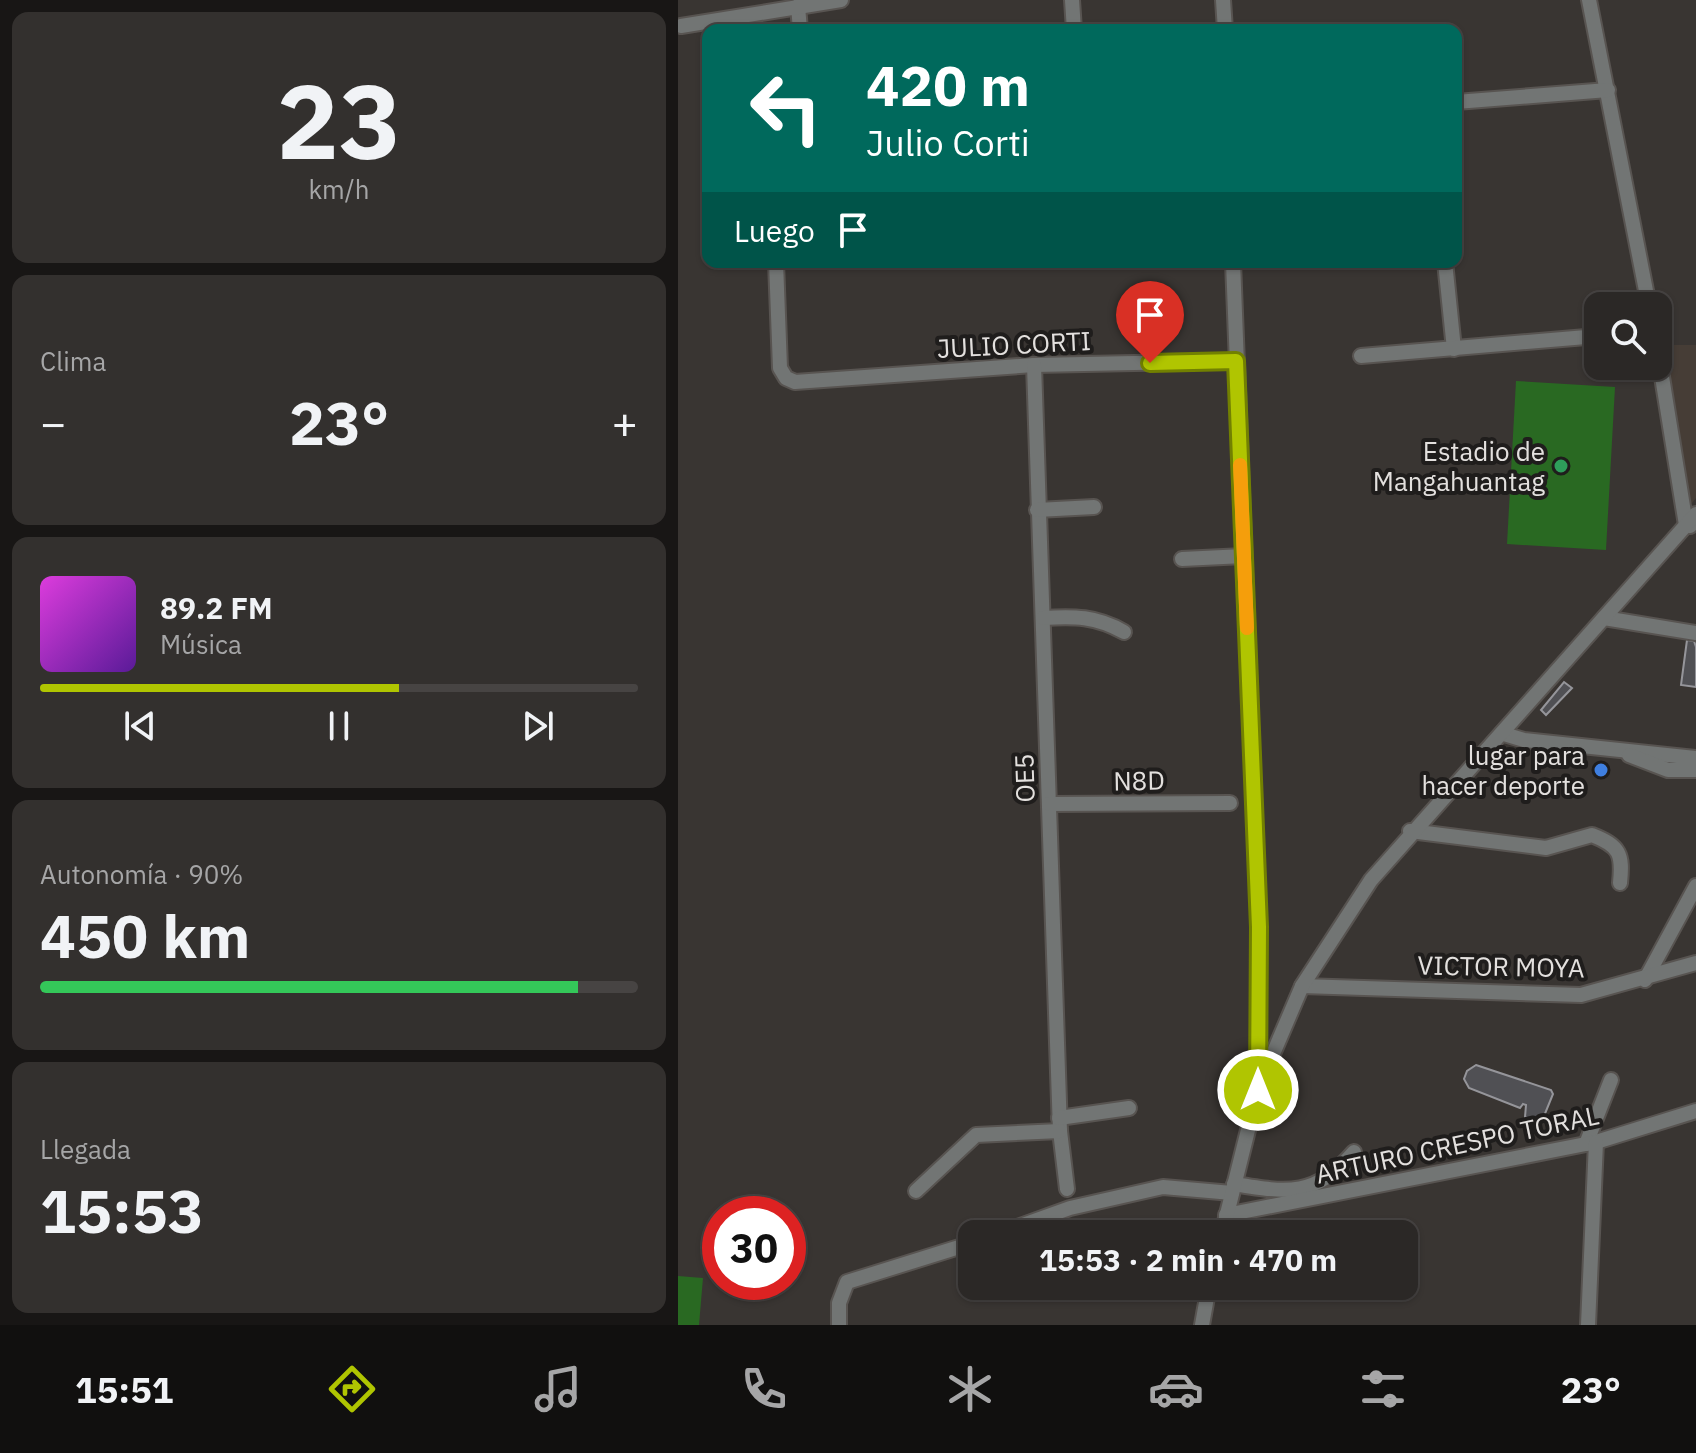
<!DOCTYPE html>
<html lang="es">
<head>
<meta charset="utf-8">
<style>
  body { margin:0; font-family:"IBM Plex Sans",sans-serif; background:#33302e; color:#f1f3f6; height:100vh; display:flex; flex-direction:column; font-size:30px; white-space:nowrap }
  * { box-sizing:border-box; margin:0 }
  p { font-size:26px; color:#a6a6a7 }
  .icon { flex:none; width:44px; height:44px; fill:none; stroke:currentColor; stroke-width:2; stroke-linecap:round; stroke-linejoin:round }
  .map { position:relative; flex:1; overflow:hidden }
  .panel { display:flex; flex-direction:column; gap:12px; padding:12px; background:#181615; width:678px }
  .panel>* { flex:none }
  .banner { position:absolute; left:24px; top:24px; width:760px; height:244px; border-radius:16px; box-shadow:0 2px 6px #0004,0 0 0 2px #474443; background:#00695c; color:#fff; overflow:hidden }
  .buttons { position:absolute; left:906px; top:292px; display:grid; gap:16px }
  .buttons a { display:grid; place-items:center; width:88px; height:88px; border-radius:16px; background:#2b2826; box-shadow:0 2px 6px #0004,0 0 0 2px #474443; font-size:40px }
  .speed { position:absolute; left:24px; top:1196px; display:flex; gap:16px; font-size:40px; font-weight:700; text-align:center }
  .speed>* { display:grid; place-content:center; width:104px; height:104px; border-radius:50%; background:#2b2826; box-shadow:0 2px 6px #0004,0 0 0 2px #474443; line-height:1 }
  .speed .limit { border:12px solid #d22; background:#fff; color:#111 }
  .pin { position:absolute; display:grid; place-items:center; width:68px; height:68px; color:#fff; margin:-82px -34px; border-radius:50% 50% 50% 0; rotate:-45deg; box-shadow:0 0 8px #0007 }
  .pin .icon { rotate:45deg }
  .me { position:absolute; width:88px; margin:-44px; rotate:0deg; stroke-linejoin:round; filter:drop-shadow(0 0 6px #0008) }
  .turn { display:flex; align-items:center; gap:28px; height:168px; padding:0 32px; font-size:36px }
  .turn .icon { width:104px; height:104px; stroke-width:2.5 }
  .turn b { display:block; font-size:56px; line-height:68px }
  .then { display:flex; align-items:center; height:76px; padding:0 32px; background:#0003; gap:16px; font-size:30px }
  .big { font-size:60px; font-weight:800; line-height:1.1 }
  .panel .card { flex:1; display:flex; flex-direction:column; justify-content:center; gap:12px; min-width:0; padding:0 28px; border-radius:16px; background:#33302e }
  .panel .dial { align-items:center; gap:0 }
  .dial b { font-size:104px; line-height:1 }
  .song { display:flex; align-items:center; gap:24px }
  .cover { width:96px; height:96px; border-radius:12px; background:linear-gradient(135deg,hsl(300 70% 55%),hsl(270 70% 35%)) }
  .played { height:8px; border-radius:4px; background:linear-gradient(90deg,#b0c501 60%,#474443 60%) }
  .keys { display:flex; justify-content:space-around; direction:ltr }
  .heat { display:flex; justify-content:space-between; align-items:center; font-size:44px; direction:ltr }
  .charge { height:12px; border-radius:6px; background:linear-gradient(90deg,#34c759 90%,#474443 0) }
  .trip { position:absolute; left:280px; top:1220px; width:460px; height:80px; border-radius:16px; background:#2b2826; box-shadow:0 2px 6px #0004,0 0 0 2px #474443; font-weight:800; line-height:80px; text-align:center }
  .menu { display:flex; height:128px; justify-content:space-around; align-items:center; background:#11100f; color:#a6a6a7 }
  .menu .icon { width:56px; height:56px }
  .menu .selected { color:#b0c501 }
  .menu b { font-size:36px; color:#f1f3f6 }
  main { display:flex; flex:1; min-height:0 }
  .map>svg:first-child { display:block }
  .built { fill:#463d36 }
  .green { fill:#296922 }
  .building { fill:#505054; stroke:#95959a; stroke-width:2 }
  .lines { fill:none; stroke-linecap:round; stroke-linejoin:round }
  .minor-casing { stroke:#585451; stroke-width:18 }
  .minor { stroke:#727574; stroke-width:14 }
  .route-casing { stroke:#728001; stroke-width:20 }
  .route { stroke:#b0c501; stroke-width:14 }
  .slow { stroke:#f59e0b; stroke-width:14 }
  .leisure-dot { fill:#2e9e5b; stroke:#1f1d1c; stroke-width:3 }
  .shop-dot { fill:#3f7fe0; stroke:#1f1d1c; stroke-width:3 }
  .labels { text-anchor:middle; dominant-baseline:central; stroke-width:8; stroke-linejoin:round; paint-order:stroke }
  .street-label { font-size:26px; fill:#e3e0de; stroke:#1f1d1c }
  .poi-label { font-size:26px; fill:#e3e0de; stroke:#1f1d1c; text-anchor:end }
</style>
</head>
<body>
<main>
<section class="panel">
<div class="card dial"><b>23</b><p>km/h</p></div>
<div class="card"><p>Clima</p>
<div class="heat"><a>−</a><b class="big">23°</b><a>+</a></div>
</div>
<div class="card">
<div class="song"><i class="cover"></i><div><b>89.2 FM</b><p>Música</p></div></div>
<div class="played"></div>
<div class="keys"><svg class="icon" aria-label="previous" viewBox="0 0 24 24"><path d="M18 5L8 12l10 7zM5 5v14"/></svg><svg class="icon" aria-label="pause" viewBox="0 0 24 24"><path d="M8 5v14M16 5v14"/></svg><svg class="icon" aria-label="next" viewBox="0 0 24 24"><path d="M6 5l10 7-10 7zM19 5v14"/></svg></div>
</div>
<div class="card"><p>Autonomía · 90%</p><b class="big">450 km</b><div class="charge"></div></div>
<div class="card"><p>Llegada</p><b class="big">15:53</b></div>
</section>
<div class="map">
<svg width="1018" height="1325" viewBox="0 0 1018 1325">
  <rect width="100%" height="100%" fill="#393532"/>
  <path class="built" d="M 987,345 L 1018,345 L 1018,498 L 1014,503 L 1009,500 Z"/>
  <g class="green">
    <path d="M 838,381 L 937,387 L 928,550 L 829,544 Z"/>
    <path d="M 0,1276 L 25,1278 L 21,1325 L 0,1325 Z"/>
  </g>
  <g class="building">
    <path d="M 1009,640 L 1016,641 L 1018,647 L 1018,687 L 1003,685 Z"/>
    <path d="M 886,682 L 894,688 L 868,715 L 863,710 Z"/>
    <path d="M 798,1065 L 873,1090 L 875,1094 L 864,1121 L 861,1123 L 847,1117 L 848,1105 L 845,1104 L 842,1108 L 791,1088 L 786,1079 L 789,1071 Z"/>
  </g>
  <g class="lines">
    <defs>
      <g id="minor">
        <path d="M 394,0 L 396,30"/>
        <path d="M 545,0 L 547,30"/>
        <path d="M 911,0 L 971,306"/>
        <path d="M 120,6 L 122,30"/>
        <path d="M 3,26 L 163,0"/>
        <path d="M 778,102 L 930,90"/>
        <path d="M 98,262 L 102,368 L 108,378 L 117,382 L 356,365 L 558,361"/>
        <path d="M 767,262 L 776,349"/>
        <path d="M 980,352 L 1008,525 L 1012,526"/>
        <path d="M 683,356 L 920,336"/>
        <path d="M 356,365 L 382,1131 L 389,1189"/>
        <path d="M 359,510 L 416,507"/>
        <path d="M 504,559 L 566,556"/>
        <path d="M 365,618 C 396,616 418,616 446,632"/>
        <path d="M 926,618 L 1018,633"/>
        <path d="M 826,734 L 846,740 L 1018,758"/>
        <path d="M 951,755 L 990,770 L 1018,770"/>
        <path d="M 371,804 L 552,803"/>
        <path d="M 732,831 L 868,848 L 914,835 C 942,846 945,854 942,883"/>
        <path d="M 967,980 L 1018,886"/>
        <path d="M 624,986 L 903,995 L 1018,963"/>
        <path d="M 583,1082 L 624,986 L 693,880 L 1018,514"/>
        <path d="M 381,1118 L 451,1108"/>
        <path d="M 908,1144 L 933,1080"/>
        <path d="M 556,1184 C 611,1193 637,1197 676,1152"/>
        <path d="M 238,1191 L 298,1135 L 382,1131"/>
        <path d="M 548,1215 L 918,1142 L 1018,1111"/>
        <path d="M 320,1234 L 392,1208 L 485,1187 L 554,1193"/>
        <path d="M 544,1234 L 580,1090 L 581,927 L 555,262"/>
        <path d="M 161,1325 L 161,1303 L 169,1282 L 294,1243"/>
        <path d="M 524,1325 L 531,1286"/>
        <path d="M 910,1325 L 918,1142"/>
      </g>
    </defs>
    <use href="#minor" class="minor-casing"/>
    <use href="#minor" class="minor"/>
  </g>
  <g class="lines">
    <defs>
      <path id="route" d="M 472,363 L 558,361 L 581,927 L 580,1090"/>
    </defs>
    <use href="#route" class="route-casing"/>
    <use href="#route" class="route"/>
    <path class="slow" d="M 562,465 L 569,628"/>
  </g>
  <circle class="leisure-dot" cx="883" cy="466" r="8"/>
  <circle class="shop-dot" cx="923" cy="770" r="8"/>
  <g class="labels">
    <g class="street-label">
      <text transform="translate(336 344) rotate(-3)">JULIO CORTI</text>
      <text transform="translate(346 778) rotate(-92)">OE5</text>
      <text transform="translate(461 780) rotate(-1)">N8D</text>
      <text transform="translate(823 966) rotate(1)">VICTOR MOYA</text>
      <text transform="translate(779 1144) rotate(-12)">ARTURO CRESPO TORAL</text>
    </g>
    <g class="poi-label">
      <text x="867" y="451">Estadio de<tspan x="867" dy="30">Mangahuantag</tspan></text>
      <text x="907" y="755">lugar para<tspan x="907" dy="30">hacer deporte</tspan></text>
    </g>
  </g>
</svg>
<div class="buttons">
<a><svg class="icon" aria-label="search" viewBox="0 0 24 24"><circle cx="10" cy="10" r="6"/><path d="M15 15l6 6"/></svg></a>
</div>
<div class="speed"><div class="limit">30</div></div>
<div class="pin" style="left:472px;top:363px;background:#d93025"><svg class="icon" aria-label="arrive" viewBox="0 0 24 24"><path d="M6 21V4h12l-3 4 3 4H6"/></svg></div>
<svg class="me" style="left:580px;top:1090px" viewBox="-20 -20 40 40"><circle r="17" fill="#b0c501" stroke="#fff" stroke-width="3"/><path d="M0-11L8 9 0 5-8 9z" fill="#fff"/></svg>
<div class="trip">15:53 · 2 min · 470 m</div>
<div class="banner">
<div class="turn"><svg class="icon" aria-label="left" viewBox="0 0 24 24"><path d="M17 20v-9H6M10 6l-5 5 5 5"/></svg><div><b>420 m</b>Julio Corti</div></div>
<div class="then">Luego<svg class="icon" aria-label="arrive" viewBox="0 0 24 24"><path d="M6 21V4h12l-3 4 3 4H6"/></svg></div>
</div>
</div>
</main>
<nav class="menu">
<b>15:51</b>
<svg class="icon selected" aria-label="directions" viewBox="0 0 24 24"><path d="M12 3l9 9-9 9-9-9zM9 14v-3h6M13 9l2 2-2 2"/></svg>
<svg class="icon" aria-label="music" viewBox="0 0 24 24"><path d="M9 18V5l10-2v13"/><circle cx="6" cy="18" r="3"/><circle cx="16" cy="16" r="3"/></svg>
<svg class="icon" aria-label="phone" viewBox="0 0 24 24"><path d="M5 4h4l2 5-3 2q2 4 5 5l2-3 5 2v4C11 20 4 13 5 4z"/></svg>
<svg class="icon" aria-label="climate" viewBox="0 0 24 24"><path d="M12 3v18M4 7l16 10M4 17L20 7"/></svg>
<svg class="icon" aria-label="car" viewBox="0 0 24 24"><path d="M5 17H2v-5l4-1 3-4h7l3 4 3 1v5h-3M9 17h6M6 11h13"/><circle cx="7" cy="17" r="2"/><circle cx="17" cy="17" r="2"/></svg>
<svg class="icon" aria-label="filters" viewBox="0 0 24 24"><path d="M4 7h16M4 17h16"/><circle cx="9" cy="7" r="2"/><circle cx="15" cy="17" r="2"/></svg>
<b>23°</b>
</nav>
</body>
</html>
